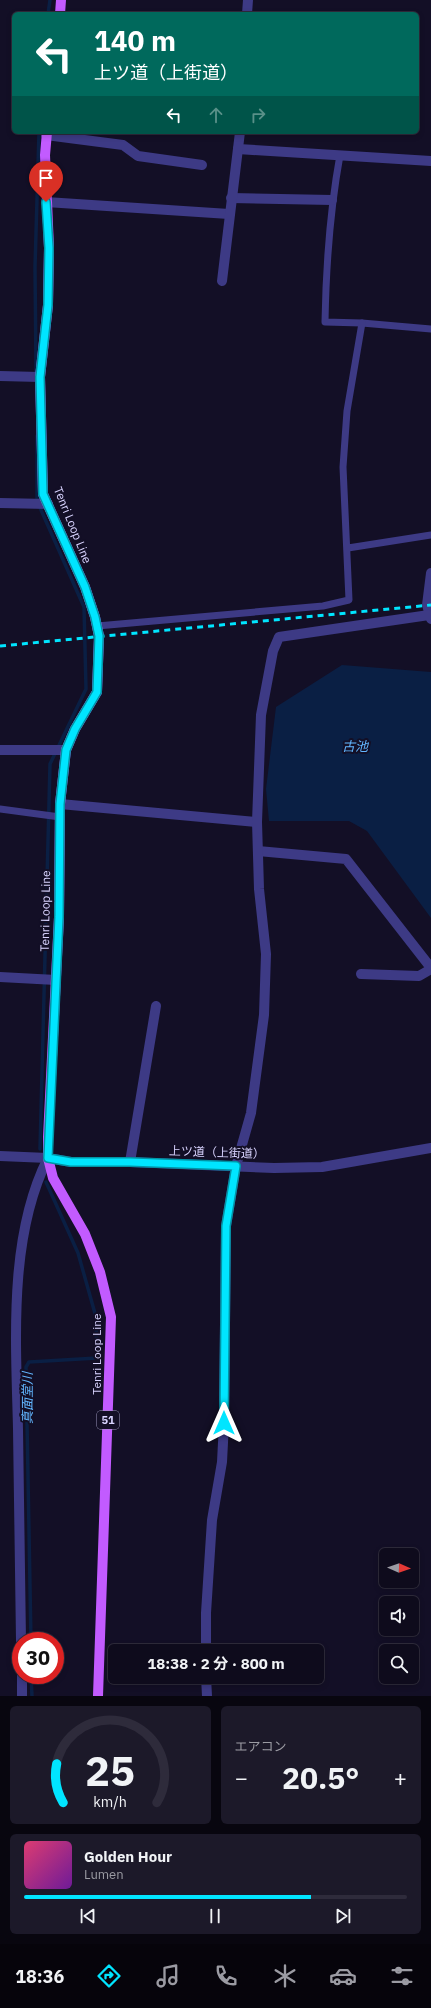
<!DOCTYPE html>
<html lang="ja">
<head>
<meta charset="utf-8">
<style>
  body { margin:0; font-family:"IBM Plex Sans","Noto Sans JP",sans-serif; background:#1c1929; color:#f1f3f6; height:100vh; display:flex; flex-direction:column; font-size:15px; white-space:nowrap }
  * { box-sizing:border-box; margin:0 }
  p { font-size:13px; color:#9b9ba3 }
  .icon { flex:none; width:22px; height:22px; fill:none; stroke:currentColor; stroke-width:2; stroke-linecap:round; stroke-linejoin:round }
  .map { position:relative; height:1696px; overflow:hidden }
  .panel { display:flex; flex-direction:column; gap:10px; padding:10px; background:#08060f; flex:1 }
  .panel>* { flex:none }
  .top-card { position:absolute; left:12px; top:12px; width:407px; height:122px; border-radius:6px; box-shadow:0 2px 6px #0003,0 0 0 1px #2e2b3b; background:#00695c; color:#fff; overflow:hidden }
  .needle { width:26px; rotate:92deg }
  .fabs { position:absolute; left:379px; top:1548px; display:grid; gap:8px }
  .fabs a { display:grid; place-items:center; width:40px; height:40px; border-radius:6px; background:#0e0b1c; box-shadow:0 2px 6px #0003,0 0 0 1px #2e2b3b; font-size:20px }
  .speed { position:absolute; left:12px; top:1632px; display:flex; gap:8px; font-size:20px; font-weight:700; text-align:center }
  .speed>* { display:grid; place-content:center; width:52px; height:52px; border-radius:50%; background:#0e0b1c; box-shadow:0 2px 6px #0003,0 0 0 1px #2e2b3b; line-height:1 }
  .speed .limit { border:6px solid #d22; background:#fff; color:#111 }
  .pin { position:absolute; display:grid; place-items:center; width:34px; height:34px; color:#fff; margin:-41px -17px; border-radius:50% 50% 50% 0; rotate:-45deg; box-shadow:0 0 4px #0007 }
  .pin .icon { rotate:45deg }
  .me { position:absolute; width:44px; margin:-22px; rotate:0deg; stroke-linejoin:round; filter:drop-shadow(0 0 3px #0008) }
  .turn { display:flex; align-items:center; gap:14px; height:84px; padding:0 16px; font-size:18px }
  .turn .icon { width:52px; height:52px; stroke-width:2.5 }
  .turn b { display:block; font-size:28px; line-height:34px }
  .lanes { display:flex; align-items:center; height:38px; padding:0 16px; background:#0003; justify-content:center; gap:20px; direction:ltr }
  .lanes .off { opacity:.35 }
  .big { font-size:30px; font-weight:700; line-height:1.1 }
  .panel .tile { flex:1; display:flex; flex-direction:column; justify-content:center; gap:6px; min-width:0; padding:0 14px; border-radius:6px; background:#1c1929 }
  .panel .dial { align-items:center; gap:0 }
  .dial svg { height:104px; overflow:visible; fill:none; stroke:#2e2b3b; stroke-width:7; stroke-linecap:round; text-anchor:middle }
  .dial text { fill:#f1f3f6; stroke:none }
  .song { display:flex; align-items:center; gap:12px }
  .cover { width:48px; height:48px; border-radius:6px; background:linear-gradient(135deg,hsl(340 70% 55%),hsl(280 70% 35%)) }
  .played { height:4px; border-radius:2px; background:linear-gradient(90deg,#00e5ff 75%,#2e2b3b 75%) }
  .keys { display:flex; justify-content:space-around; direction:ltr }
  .heat { display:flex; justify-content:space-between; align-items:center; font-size:22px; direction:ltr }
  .panel .tiles { flex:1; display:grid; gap:10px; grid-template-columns:1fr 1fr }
  .tile:last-child { grid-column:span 2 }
  .trip { position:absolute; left:108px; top:1644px; width:216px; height:40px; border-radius:6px; background:#0e0b1c; box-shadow:0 2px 6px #0003,0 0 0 1px #2e2b3b; font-weight:700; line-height:40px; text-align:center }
  .tabs { display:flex; height:64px; justify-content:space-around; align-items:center; background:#06040b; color:#9b9ba3 }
  .tabs .icon { width:28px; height:28px }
  .tabs .active { color:#00e5ff }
  .tabs b { font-size:18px; color:#f1f3f6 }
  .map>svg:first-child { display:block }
  .water { fill:#0a1f44 }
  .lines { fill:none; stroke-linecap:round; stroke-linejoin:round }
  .stream { stroke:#0a1f44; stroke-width:3.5 }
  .service { stroke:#3d3a85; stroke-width:7 }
  .minor { stroke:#3d3a85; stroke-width:10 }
  .primary { stroke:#c25bff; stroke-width:10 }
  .rail { stroke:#00e5ff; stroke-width:3; stroke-dasharray:6 5; stroke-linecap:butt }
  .route-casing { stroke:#0095a6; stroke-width:10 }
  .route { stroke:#00e5ff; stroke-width:7 }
  .labels { text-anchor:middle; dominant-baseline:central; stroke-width:4; stroke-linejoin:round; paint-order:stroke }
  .shield { fill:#130f26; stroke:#9e99be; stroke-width:1 }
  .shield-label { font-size:11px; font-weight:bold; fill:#d9d4ff }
  .street-label { font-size:12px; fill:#d9d4ff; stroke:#130f26 }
  .water-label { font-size:13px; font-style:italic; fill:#62b6ff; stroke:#130f26 }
</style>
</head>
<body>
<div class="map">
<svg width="431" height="1696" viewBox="0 0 431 1696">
  <rect width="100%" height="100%" fill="#130f26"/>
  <path class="water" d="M 342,665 L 431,672 L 431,918 L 367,831 L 349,821 L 269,821 L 266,789 L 276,707 Z"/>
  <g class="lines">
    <g class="stream">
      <path d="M 48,14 L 50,0"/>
      <path d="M 36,372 L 35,267 L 39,132"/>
      <path d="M 37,436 L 37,501 L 84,607 L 86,689 L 50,764 L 40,1149"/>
      <path d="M 31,1641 L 26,1367 L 29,1362 L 97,1358 L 96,1317 L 78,1253 L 46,1182"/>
      <path d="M 31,1675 L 32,1696"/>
    </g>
    <g class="service">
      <path d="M 340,155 C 330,210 326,266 325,322 L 362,323 L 431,329"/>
      <path d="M 348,548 L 431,535"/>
      <path d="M 97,626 L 323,606 L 349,600 L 343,467 L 347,411 L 362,323"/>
      <path d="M 0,809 L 60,817"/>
    </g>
    <g class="minor">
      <path d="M 247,14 L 248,0"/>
      <path d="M 46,135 L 123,145 L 138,156 L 202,165"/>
      <path d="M 238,149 L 431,161"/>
      <path d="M 231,198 L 332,200"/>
      <path d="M 46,202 L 229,214"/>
      <path d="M 222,281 L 240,132"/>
      <path d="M 0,376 L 40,377"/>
      <path d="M 0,503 L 48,504"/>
      <path d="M 431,573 L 427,605 L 431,619"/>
      <path d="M 0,750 L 66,750"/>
      <path d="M 60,804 L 257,822"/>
      <path d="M 258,851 L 346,859 L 431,968"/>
      <path d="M 361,974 L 419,976 L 431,969"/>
      <path d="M 0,977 L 56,980"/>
      <path d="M 0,1156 L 48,1158 L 71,1162 L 130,1162 L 274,1168 L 322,1167 L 431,1148"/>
      <path d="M 130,1162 L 156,1006"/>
      <path d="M 21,1641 C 20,1570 19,1500 18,1429 C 16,1342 8,1237 48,1158"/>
      <path d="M 206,1651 L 206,1613 L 212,1520 L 222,1462 L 224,1423 L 226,1226 L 236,1166 L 251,1113 L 264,1015 L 266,954 L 259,889 L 257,822 L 261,715 L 273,651 L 279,637 L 429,615"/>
      <path d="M 22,1675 L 22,1696"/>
      <path d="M 206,1677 L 207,1696"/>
    </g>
    <g class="primary">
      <path d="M 60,14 L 61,0"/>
      <path d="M 47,132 L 45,155 L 49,248 L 48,305 L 40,377 L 43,494 L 85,587 L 95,617 L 99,636 L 97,692 L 75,729 L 66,750 L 60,804 L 59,917 L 48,1137 L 48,1158 L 53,1178 L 85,1234 L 100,1272 L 111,1317 L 98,1696"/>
    </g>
    <path class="rail" d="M 0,646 L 431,605"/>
  </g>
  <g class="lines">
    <defs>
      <path id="route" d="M 46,202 L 49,248 L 48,305 L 40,377 L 43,494 L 85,587 L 95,617 L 99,636 L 97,692 L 75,729 L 66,750 L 60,804 L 59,917 L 48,1158 L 71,1162 L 130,1162 L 236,1166 L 226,1226 L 224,1423"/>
    </defs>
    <use href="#route" class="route-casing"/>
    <use href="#route" class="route"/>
  </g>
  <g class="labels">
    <rect class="shield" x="97" y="1411" width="22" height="18" rx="3"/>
    <g class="shield-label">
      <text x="108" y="1420">51</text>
    </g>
    <g class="street-label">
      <text transform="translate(73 525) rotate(68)">Tenri Loop Line</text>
      <text transform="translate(45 911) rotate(-89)">Tenri Loop Line</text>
      <text transform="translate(217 1152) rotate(2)">上ツ道（上街道）</text>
      <text transform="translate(96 1354) rotate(-90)">Tenri Loop Line</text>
    </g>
    <g class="water-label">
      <text x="355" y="746">古池</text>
      <text transform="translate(27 1398) rotate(-90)">真面堂川</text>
    </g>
  </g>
</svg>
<div class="fabs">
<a><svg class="needle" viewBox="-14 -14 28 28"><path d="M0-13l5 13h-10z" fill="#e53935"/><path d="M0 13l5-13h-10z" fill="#9b9ba3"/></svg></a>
<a><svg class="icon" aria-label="sound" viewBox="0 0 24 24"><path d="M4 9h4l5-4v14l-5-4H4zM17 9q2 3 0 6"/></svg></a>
<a><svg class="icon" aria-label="search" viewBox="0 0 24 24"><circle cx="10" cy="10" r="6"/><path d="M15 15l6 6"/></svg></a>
</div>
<div class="speed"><div class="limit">30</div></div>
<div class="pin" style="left:46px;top:202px;background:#d93025"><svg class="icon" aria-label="arrive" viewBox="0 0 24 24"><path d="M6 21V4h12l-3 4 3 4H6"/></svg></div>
<svg class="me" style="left:224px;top:1423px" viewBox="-20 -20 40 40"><path d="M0-17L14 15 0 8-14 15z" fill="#00e5ff" stroke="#fff" stroke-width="4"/></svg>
<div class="trip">18:38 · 2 分 · 800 m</div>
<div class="top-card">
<div class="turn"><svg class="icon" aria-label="left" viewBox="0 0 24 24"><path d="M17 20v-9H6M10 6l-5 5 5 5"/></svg><div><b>140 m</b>上ツ道（上街道）</div></div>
<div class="lanes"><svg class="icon" aria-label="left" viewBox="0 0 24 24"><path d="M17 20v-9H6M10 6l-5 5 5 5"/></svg><svg class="icon off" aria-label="ahead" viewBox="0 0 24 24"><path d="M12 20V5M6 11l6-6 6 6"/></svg><svg class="icon off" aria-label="right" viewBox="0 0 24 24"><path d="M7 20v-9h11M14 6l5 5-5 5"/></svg></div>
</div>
</div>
<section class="panel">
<div class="tiles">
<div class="tile dial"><svg viewBox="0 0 100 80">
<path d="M14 69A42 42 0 1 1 86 69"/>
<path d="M14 69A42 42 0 0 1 9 39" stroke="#00e5ff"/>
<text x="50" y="56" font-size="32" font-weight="700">25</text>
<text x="50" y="72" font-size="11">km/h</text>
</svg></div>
<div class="tile"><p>エアコン</p>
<div class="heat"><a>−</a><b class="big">20.5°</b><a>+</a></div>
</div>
<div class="tile">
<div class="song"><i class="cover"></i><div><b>Golden Hour</b><p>Lumen</p></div></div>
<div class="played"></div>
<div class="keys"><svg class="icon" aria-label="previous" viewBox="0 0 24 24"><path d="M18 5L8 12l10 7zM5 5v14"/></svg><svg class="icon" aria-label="pause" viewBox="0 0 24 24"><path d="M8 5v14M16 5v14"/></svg><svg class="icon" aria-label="next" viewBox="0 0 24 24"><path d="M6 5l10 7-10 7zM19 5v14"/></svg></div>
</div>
</div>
</section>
<nav class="tabs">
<b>18:36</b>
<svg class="icon active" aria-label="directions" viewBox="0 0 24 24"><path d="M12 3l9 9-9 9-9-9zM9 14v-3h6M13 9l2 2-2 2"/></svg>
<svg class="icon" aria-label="music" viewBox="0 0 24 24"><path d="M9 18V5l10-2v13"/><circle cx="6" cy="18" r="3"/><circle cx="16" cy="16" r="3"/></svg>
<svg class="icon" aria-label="phone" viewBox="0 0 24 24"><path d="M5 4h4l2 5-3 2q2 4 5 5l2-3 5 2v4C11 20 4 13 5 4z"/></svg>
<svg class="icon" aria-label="climate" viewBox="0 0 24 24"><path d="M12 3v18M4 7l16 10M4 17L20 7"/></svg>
<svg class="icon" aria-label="car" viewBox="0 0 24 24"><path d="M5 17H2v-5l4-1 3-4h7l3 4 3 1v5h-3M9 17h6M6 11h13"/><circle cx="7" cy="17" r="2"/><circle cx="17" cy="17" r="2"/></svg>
<svg class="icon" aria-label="filters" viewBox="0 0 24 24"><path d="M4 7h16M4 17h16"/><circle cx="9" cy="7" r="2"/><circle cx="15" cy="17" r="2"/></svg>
</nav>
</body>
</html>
